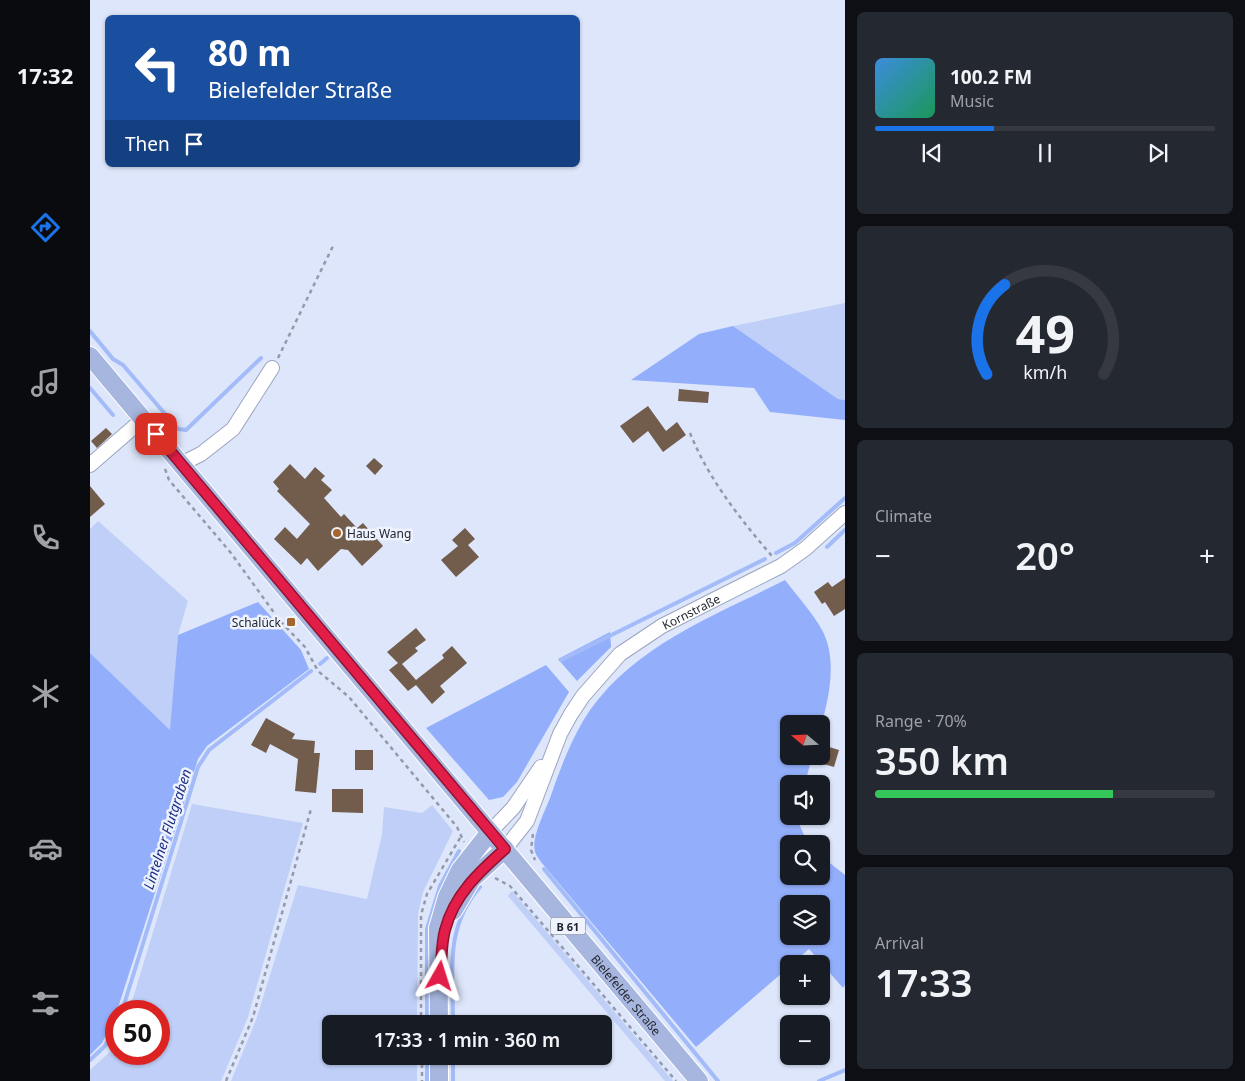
<!DOCTYPE html>
<html lang="en">
<head>
<meta charset="utf-8">
<style>
  body { margin:0; font-family:"Noto Sans",sans-serif; background:#242831; color:#f1f3f6; height:100vh; display:flex; flex-direction:column; font-size:19px; white-space:nowrap }
  * { box-sizing:border-box; margin:0 }
  p { font-size:16px; color:#9ea1a6 }
  .icon { flex:none; width:28px; height:28px; fill:none; stroke:currentColor; stroke-width:2; stroke-linecap:round; stroke-linejoin:round }
  .map { position:relative; flex:1; overflow:hidden }
  .details { display:flex; flex-direction:column; gap:12px; padding:12px; background:#0d0f14; width:400px }
  .details>* { flex:none }
  .banner { position:absolute; left:15px; top:15px; width:475px; height:152px; border-radius:8px; box-shadow:0 1px 4px #0004; background:#1a4fa0; color:#fff; overflow:hidden }
  .needle { width:32px; rotate:289deg }
  .buttons { position:absolute; left:690px; top:715px; display:grid; gap:10px }
  .buttons a { display:grid; place-items:center; width:50px; height:50px; border-radius:8px; background:#171b24; box-shadow:0 1px 4px #0004; font-size:25px }
  .speed { position:absolute; left:15px; top:1000px; display:flex; gap:10px; font-size:25px; font-weight:700; text-align:center }
  .speed>* { display:grid; place-content:center; width:65px; height:65px; border-radius:50%; background:#171b24; box-shadow:0 1px 4px #0004; line-height:1 }
  .speed .limit { border:8px solid #d22; background:#fff; color:#111 }
  .pin { position:absolute; display:grid; place-items:center; width:42px; height:42px; color:#fff; margin:-21px; border-radius:10px; box-shadow:0 2px 8px #0006 }
  .me { position:absolute; width:55px; margin:-28px; rotate:6deg; stroke-linejoin:round; filter:drop-shadow(0 0 4px #0008) }
  .turn { display:flex; align-items:center; gap:18px; height:105px; padding:0 20px; font-size:22px }
  .turn .icon { width:65px; height:65px; stroke-width:2.5 }
  .turn b { display:block; font-size:35px; line-height:42px }
  .then { display:flex; align-items:center; height:48px; padding:0 20px; background:#0003; gap:10px; font-size:19px }
  .big { font-size:38px; font-weight:600; line-height:1.1 }
  .details .card { flex:1; display:flex; flex-direction:column; justify-content:center; gap:8px; min-width:0; padding:0 18px; border-radius:8px; background:#242831 }
  .details .dial { align-items:center; gap:0 }
  .dial svg { height:130px; overflow:visible; fill:none; stroke:#363941; stroke-width:7; stroke-linecap:round; text-anchor:middle }
  .dial text { fill:#f1f3f6; stroke:none }
  .song { display:flex; align-items:center; gap:15px }
  .cover { width:60px; height:60px; border-radius:8px; background:linear-gradient(135deg,hsl(210 70% 55%),hsl(150 70% 35%)) }
  .played { height:5px; border-radius:2px; background:linear-gradient(90deg,#1a73e8 35%,#363941 35%) }
  .keys { display:flex; justify-content:space-around; direction:ltr }
  .heat { display:flex; justify-content:space-between; align-items:center; font-size:28px; direction:ltr }
  .charge { height:8px; border-radius:4px; background:linear-gradient(90deg,#34c759 70%,#363941 0) }
  .trip { position:absolute; left:232px; top:1015px; width:290px; height:50px; border-radius:8px; background:#171b24; box-shadow:0 1px 4px #0004; font-weight:600; line-height:50px; text-align:center }
  main { display:flex; flex:1; min-height:0 }
  .menu { display:flex; flex-direction:column; width:90px; justify-content:space-around; align-items:center; background:#090b0e; color:#9ea1a6 }
  .menu .icon { width:35px; height:35px }
  .menu .current { color:#1a73e8 }
  .menu b { font-size:22px; color:#f1f3f6 }
  .map>svg:first-child { display:block }
  .green { fill:#bfcff7 }
  .forest { fill:#93affc; fill-rule:evenodd }
  .lines { fill:none; stroke-linecap:round; stroke-linejoin:round }
  .stream { stroke:#a3bbf9; stroke-width:4 }
  .building { fill:#725c4c }
  .minor-casing { stroke:#9ba5bf; stroke-width:16 }
  .major-casing { stroke:#fff; stroke-width:20 }
  .path { stroke:#939aab; stroke-width:2.5; stroke-dasharray:4 4; stroke-linecap:butt }
  .minor { stroke:#fff; stroke-width:14 }
  .major { stroke:#a7b6de; stroke-width:18 }
  .route-casing { stroke:#92132f; stroke-width:12 }
  .route { stroke:#e11d48; stroke-width:9 }
  .poi-dot { fill:#a5652f; stroke:#eff3fe; stroke-width:2 }
  .labels { text-anchor:middle; dominant-baseline:central; stroke-width:5; stroke-linejoin:round; paint-order:stroke }
  .shield { fill:#eff3fe; stroke:#5f636d; stroke-width:1 }
  .shield-label { font-size:11px; font-weight:bold; fill:#21252f }
  .poi-label { font-size:12px; fill:#21252f; stroke:#eff3fe; text-anchor:start }
  .street-label { font-size:12px; fill:#21252f; stroke:#eff3fe }
  .water-label { font-size:14px; font-style:italic; fill:#1d2f86; stroke:#eff3fe }
</style>
</head>
<body>
<main>
<nav class="menu">
<b>17:32</b>
<svg class="icon current" aria-label="directions" viewBox="0 0 24 24"><path d="M12 3l9 9-9 9-9-9zM9 14v-3h6M13 9l2 2-2 2"/></svg>
<svg class="icon" aria-label="music" viewBox="0 0 24 24"><path d="M9 18V5l10-2v13"/><circle cx="6" cy="18" r="3"/><circle cx="16" cy="16" r="3"/></svg>
<svg class="icon" aria-label="phone" viewBox="0 0 24 24"><path d="M5 4h4l2 5-3 2q2 4 5 5l2-3 5 2v4C11 20 4 13 5 4z"/></svg>
<svg class="icon" aria-label="climate" viewBox="0 0 24 24"><path d="M12 3v18M4 7l16 10M4 17L20 7"/></svg>
<svg class="icon" aria-label="car" viewBox="0 0 24 24"><path d="M5 17H2v-5l4-1 3-4h7l3 4 3 1v5h-3M9 17h6M6 11h13"/><circle cx="7" cy="17" r="2"/><circle cx="17" cy="17" r="2"/></svg>
<svg class="icon" aria-label="filters" viewBox="0 0 24 24"><path d="M4 7h16M4 17h16"/><circle cx="9" cy="7" r="2"/><circle cx="15" cy="17" r="2"/></svg>
</nav>
<div class="map">
<svg width="755" height="1081" viewBox="0 0 755 1081">
  <rect width="100%" height="100%" fill="#dde6fb"/>
  <g class="green">
    <path d="M 755,303 L 755,400 L 748,399 L 643,326 Z"/>
    <path d="M 8,521 L 98,601 L 88,635 L 81,731 L 0,653 L 0,529 Z"/>
    <path d="M 102,804 L 213,823 L 158,1017 L 131,1081 L 0,1081 L 0,1070 L 21,1051 L 26,1039 L 26,1054 L 69,1054 L 69,1011 L 39,1011 Z"/>
    <path d="M 342,805 L 363,831 L 333,892 L 328,914 L 327,1024 L 241,1024 L 241,1056 L 327,1056 L 327,1081 L 141,1081 L 166,1020 L 208,885 L 277,899 L 292,835 L 294,807 L 332,813 Z"/>
    <path d="M 422,891 L 583,1081 L 575,1081 L 418,896 Z"/>
  </g>
  <g class="forest">
    <path d="M 643,326 L 748,399 L 755,400 L 755,420 L 680,412 L 664,388 L 541,380 L 609,334 Z"/>
    <path d="M 695,580 C 707,596 722,612 732,630 C 747,657 740,696 731,725 L 699,724 L 699,756 L 722,756 L 715,784 L 699,784 L 699,816 L 710,816 L 710,826 L 718,844 L 699,844 L 699,876 L 731,876 L 731,856 L 755,875 L 755,985 L 753,988 L 719,949 L 702,964 L 699,964 L 699,967 L 606,1047 L 451,862 C 449,859 446,855 445,852 C 441,838 455,811 460,798 C 469,772 479,745 493,721 C 537,648 622,617 695,580 ZM 699,904 L 731,904 L 731,936 L 699,936 Z"/>
    <path d="M 168,602 L 211,650 L 219,669 L 117,746 L 108,759 L 26,1014 L 12,1043 L 0,1055 L 0,653 L 80,730 L 88,635 Z"/>
    <path d="M 520,632 L 521,647 L 487,681 L 468,659 Z"/>
    <path d="M 456,665 L 479,692 L 427,782 L 413,797 L 399,800 L 336,728 Z"/>
  </g>
  <g class="lines">
    <g class="stream">
      <path d="M 0,331 L 23,359 L 33,365 L 88,429 L 96,430 L 171,358"/>
      <path d="M 0,388 L 23,415"/>
      <path d="M 737,547 L 755,530"/>
      <path d="M 686,553 L 705,543 L 755,498"/>
      <path d="M 471,660 L 675,559"/>
      <path d="M 230,664 L 237,658"/>
      <path d="M 454,869 L 628,1081"/>
      <path d="M 32,1011 L 108,767 L 119,750 L 221,671"/>
      <path d="M 337,1024 L 337,929 L 350,886 L 369,851"/>
      <path d="M 363,1024 C 363,973 354,928 390,887"/>
      <path d="M 0,1060 L 15,1046 L 26,1023"/>
      <path d="M 337,1081 L 337,1056"/>
      <path d="M 363,1081 L 363,1056"/>
      <path d="M 729,1081 L 755,1070"/>
    </g>
  </g>
  <g class="building">
    <path d="M 589,389 L 619,392 L 618,403 L 588,401 Z"/>
    <path d="M 558,406 L 576,431 L 587,422 L 596,435 L 573,452 L 558,431 L 543,443 L 530,426 Z"/>
    <path d="M 16,428 L 22,434 L 7,448 L 1,441 Z"/>
    <path d="M 284,458 L 293,466 L 285,475 L 276,466 Z"/>
    <path d="M 200,464 L 215,479 L 225,467 L 235,476 L 231,480 L 242,490 L 234,498 L 251,517 L 254,514 L 267,528 L 273,523 L 293,546 L 272,566 L 258,550 L 251,549 L 228,571 L 217,558 L 211,565 L 184,539 L 195,527 L 207,539 L 220,524 L 187,491 L 189,489 L 183,482 Z"/>
    <path d="M 0,486 L 15,504 L 0,517 Z"/>
    <path d="M 375,528 L 385,539 L 378,545 L 389,557 L 366,577 L 351,560 L 368,546 L 362,540 Z"/>
    <path d="M 755,578 L 755,609 L 744,616 L 735,602 L 732,604 L 724,592 L 738,582 L 742,587 Z"/>
    <path d="M 326,628 L 336,640 L 325,648 L 328,651 L 312,664 L 326,680 L 354,658 L 352,655 L 362,646 L 377,663 L 350,686 L 355,692 L 342,704 L 326,685 L 318,691 L 299,670 L 308,663 L 297,652 Z"/>
    <path d="M 176,718 L 205,734 L 202,739 L 225,741 L 224,753 L 230,753 L 226,793 L 205,791 L 208,759 L 180,744 L 176,753 L 161,745 Z"/>
    <path d="M 736,746 L 749,750 L 744,767 L 730,763 Z"/>
    <rect x="265" y="750" width="18" height="20"/>
    <path d="M 242,789 L 273,789 L 273,813 L 242,812 Z"/>
  </g>
  <g class="lines">
    <defs>
      <g id="minor">
        <path d="M 91,464 L 111,454 L 143,429 L 182,368"/>
        <path d="M 0,465 L 53,419"/>
        <path d="M 400,832 L 423,808 L 451,767"/>
        <path id="s1" d="M 415,849 L 437,821 L 470,734 L 481,714 L 493,696 L 530,654 L 572,626 L 691,566 L 715,549 L 755,513"/>
      </g>
      <g id="major">
        <path id="s2" d="M 0,356 L 609,1081"/>
        <path d="M 363,911 L 382,879 L 415,849"/>
        <path d="M 349,1024 L 348,928 L 357,897 L 370,870 L 400,832"/>
        <path d="M 349,1056 L 349,1081"/>
      </g>
    </defs>
    <use href="#minor" class="minor-casing"/>
    <use href="#major" class="major-casing"/>
    <g class="path">
      <path d="M 188,358 L 244,244"/>
      <path d="M 600,433 C 618,478 650,519 682,556"/>
      <path d="M 75,469 L 79,480 L 141,553 L 190,621 L 215,647 L 228,671 L 259,697 L 367,827 L 374,842"/>
      <path d="M 443,834 L 441,850 L 445,860"/>
      <path d="M 405,878 L 420,886 L 586,1081"/>
      <path d="M 331,1024 L 331,915 L 337,894 L 370,838"/>
      <path d="M 332,1056 L 332,1081"/>
      <path d="M 136,1081 L 163,1017 L 221,809"/>
    </g>
    <use href="#minor" class="minor"/>
    <use href="#major" class="major"/>
  </g>
  <g class="lines">
    <defs>
      <path id="route" d="M 66,434 L 415,849 C 389,872 364,895 355,930 C 351,944 352,961 350,976"/>
    </defs>
    <use href="#route" class="route-casing"/>
    <use href="#route" class="route"/>
  </g>
  <g class="poi-dot">
    <circle cx="247" cy="533" r="5"/>
    <rect x="196" y="617" width="10" height="10" rx="2.5"/>
  </g>
  <g class="labels">
    <rect class="shield" x="460.5" y="917.5" width="35" height="17" rx="4"/>
    <g class="shield-label">
      <text x="478" y="926">B 61</text>
    </g>
    <g class="poi-label">
      <text x="257" y="533">Haus Wang</text>
      <text x="191" y="622" text-anchor="end">Schalück</text>
    </g>
    <g class="street-label">
      <text stroke="none"><textPath href="#s1" startOffset="312">Kornstraße</textPath></text>
      <text stroke="none"><textPath href="#s2" startOffset="834">Bielefelder Straße</textPath></text>
    </g>
    <g class="water-label">
      <text transform="translate(77 829) rotate(-72)">Lintelner Flutgraben</text>
    </g>
  </g>
</svg>
<div class="buttons">
<a><svg class="needle" viewBox="-14 -14 28 28"><path d="M0-13l5 13h-10z" fill="#e53935"/><path d="M0 13l5-13h-10z" fill="#9ea1a6"/></svg></a>
<a><svg class="icon" aria-label="sound" viewBox="0 0 24 24"><path d="M4 9h4l5-4v14l-5-4H4zM17 9q2 3 0 6"/></svg></a>
<a><svg class="icon" aria-label="search" viewBox="0 0 24 24"><circle cx="10" cy="10" r="6"/><path d="M15 15l6 6"/></svg></a>
<a><svg class="icon" aria-label="layers" viewBox="0 0 24 24"><path d="M12 4l9 5-9 5-9-5zM3 14l9 5 9-5"/></svg></a>
<a>+</a>
<a>−</a>
</div>
<div class="speed"><div class="limit">50</div></div>
<div class="pin" style="left:66px;top:434px;background:#d93025"><svg class="icon" aria-label="arrive" viewBox="0 0 24 24"><path d="M6 21V4h12l-3 4 3 4H6"/></svg></div>
<svg class="me" style="left:350px;top:976px" viewBox="-20 -20 40 40"><path d="M0-17L14 15 0 8-14 15z" fill="#e11d48" stroke="#fff" stroke-width="4"/></svg>
<div class="trip">17:33 · 1 min · 360 m</div>
<div class="banner">
<div class="turn"><svg class="icon" aria-label="left" viewBox="0 0 24 24"><path d="M17 20v-9H6M10 6l-5 5 5 5"/></svg><div><b>80 m</b>Bielefelder Straße</div></div>
<div class="then">Then<svg class="icon" aria-label="arrive" viewBox="0 0 24 24"><path d="M6 21V4h12l-3 4 3 4H6"/></svg></div>
</div>
</div>
<section class="details">
<div class="card">
<div class="song"><i class="cover"></i><div><b>100.2 FM</b><p>Music</p></div></div>
<div class="played"></div>
<div class="keys"><svg class="icon" aria-label="previous" viewBox="0 0 24 24"><path d="M18 5L8 12l10 7zM5 5v14"/></svg><svg class="icon" aria-label="pause" viewBox="0 0 24 24"><path d="M8 5v14M16 5v14"/></svg><svg class="icon" aria-label="next" viewBox="0 0 24 24"><path d="M6 5l10 7-10 7zM19 5v14"/></svg></div>
</div>
<div class="card dial"><svg viewBox="0 0 100 80">
<path d="M14 69A42 42 0 1 1 86 69"/>
<path d="M14 69A42 42 0 0 1 25 14" stroke="#1a73e8"/>
<text x="50" y="56" font-size="32" font-weight="700">49</text>
<text x="50" y="72" font-size="11">km/h</text>
</svg></div>
<div class="card"><p>Climate</p>
<div class="heat"><a>−</a><b class="big">20°</b><a>+</a></div>
</div>
<div class="card"><p>Range · 70%</p><b class="big">350 km</b><div class="charge"></div></div>
<div class="card"><p>Arrival</p><b class="big">17:33</b></div>
</section>
</main>
</body>
</html>
